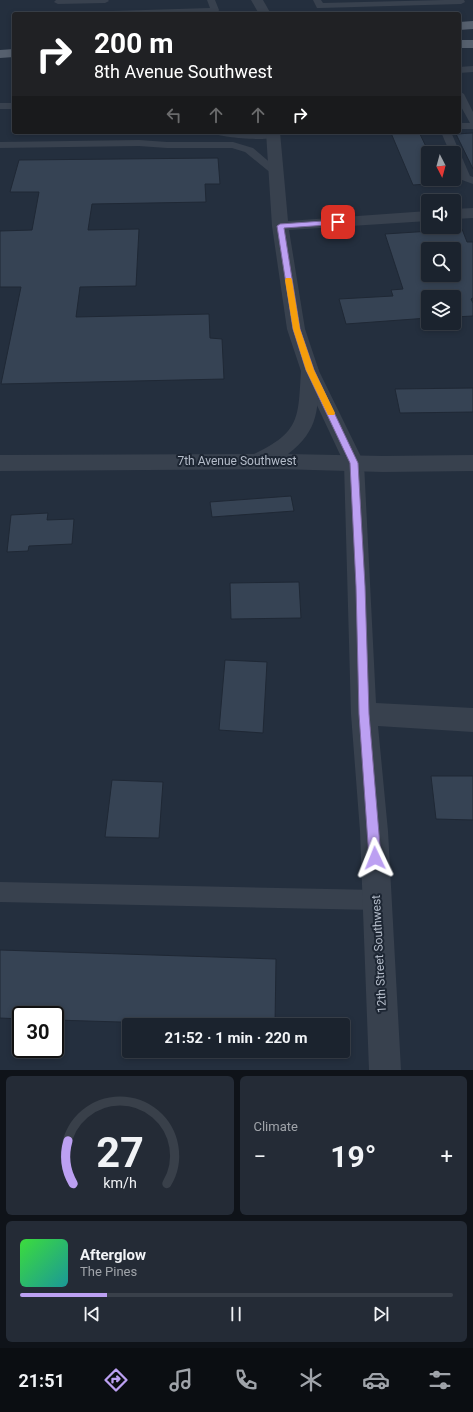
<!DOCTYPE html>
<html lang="en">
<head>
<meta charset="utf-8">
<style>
  body { margin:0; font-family:Roboto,sans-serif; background:#242b36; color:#f1f3f6; height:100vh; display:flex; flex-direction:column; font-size:15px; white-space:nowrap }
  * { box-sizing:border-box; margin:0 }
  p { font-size:13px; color:#a0a4aa }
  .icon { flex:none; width:22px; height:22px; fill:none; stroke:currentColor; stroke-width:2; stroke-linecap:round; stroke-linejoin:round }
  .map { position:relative; height:1070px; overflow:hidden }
  .panel { display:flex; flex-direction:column; gap:6px; padding:6px; background:#0f1319; flex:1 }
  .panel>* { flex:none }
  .guide { position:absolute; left:12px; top:12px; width:449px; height:122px; border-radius:4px; box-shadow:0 2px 6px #0003,0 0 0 1px #39404a; background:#202124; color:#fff; overflow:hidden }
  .needle { width:26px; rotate:174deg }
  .controls { position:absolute; left:421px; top:146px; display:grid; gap:8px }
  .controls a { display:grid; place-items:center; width:40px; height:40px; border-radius:4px; background:#1b232e; box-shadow:0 2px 6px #0003,0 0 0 1px #39404a; font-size:20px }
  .speed { position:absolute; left:12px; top:1006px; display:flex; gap:8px; font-size:20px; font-weight:700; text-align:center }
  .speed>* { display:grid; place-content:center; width:52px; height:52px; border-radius:50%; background:#1b232e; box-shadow:0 2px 6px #0003,0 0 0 1px #39404a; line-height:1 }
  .speed .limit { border:2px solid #111; border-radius:6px; background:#fff; color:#111 }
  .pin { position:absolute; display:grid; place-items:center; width:34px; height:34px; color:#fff; margin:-17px; border-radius:8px; box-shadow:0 2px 6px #0006 }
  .me { position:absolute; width:44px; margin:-22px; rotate:358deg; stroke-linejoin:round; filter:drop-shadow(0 0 3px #0008) }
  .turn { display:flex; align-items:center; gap:14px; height:84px; padding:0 16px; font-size:18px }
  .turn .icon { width:52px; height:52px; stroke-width:2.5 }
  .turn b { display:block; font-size:28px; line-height:34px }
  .lanes { display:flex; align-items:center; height:38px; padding:0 16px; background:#0003; justify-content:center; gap:20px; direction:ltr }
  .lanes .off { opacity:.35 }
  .big { font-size:30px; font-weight:700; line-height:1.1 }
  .panel .tile { flex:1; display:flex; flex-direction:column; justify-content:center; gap:6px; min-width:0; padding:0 14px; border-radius:6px; background:#242b36 }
  .panel .dial { align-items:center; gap:0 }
  .dial svg { height:104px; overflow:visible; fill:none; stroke:#39404a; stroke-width:7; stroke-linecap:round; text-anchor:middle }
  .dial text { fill:#f1f3f6; stroke:none }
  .song { display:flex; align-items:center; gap:12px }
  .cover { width:48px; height:48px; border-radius:6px; background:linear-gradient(135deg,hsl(120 70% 55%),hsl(180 70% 35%)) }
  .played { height:4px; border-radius:2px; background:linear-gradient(90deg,#bca0f2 20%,#39404a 20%) }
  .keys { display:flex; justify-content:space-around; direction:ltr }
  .heat { display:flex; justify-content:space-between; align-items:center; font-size:22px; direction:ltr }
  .panel .tiles { flex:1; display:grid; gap:6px; grid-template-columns:1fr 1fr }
  .tile:last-child { grid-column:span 2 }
  .trip { position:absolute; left:122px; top:1018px; width:228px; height:40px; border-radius:4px; background:#1b232e; box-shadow:0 2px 6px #0003,0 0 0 1px #39404a; font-weight:700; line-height:40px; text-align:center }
  .menu { display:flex; height:64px; justify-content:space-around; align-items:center; background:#0b0e12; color:#a0a4aa }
  .menu .icon { width:28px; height:28px }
  .menu .on { color:#bca0f2 }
  .menu b { font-size:18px; color:#f1f3f6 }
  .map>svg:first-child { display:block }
  .building { fill:#364354; stroke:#1f2835; fill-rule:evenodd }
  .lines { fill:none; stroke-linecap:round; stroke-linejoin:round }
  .service { fill:#38414e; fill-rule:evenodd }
  .minor { fill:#38414e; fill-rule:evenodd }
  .tertiary { fill:#38414e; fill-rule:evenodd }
  .primary { fill:#56606e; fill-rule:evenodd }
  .route { fill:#bca0f2; stroke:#7a689d }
  .slow { fill:#f59e0b }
  .labels { text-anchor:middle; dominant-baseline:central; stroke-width:4; stroke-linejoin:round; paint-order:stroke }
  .street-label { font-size:12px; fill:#b4bcc9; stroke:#1d2633 }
</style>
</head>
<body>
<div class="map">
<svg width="473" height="1070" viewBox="0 0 473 1070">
  <rect width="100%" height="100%" fill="#242f3e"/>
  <g class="building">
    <path d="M 419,132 L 429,153 L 428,179 L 441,179 L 443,183 L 413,185 L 391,133 Z"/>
    <path d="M 473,133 L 473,169 L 456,134 Z"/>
    <path d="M 218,158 L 220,184 L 205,184 L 206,202 L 92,204 L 88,230 L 139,229 L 136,286 L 80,287 L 76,317 L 209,314 L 210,338 L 222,339 L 224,379 L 1,384 L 21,287 L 0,287 L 0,231 L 32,230 L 39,192 L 10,192 L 19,160 Z"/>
    <path d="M 462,229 L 467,242 L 473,242 L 473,298 L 471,299 L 473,303 L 473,316 L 454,317 L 454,297 L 428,297 L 428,318 L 346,324 L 339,299 L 393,296 L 391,290 L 403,289 L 385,234 ZM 428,249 L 454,249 L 454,275 L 428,275 Z"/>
    <path d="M 473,388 L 473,412 L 400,413 L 395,389 Z"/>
    <path d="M 291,496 L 294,511 L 212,517 L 210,502 Z"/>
    <path d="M 48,513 L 47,520 L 74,519 L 72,544 L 29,546 L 28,551 L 7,552 L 11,515 Z"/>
    <path d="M 299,582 L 301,618 L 231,619 L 230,583 Z"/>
    <path d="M 225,660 L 267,662 L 263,733 L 219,730 Z"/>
    <path d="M 431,776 L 473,776 L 473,820 L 436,819 Z"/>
    <path d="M 112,780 L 163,782 L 159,838 L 105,837 Z"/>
    <path d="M 0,950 L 276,959 L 275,1025 L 218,1025 L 55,1020 L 55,1015 L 21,1015 L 21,1019 L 0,1018 Z"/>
  </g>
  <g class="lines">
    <g class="service">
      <path d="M 56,0 L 108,0 L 109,1 L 105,3 L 58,4 L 54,2 Z"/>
      <path d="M 207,0 L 215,0 L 219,10 L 218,12 L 176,14 L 108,14 L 112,11 L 210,8 Z"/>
      <path d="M 313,0 L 321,0 L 323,3 L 444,0 L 464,0 L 465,2 L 461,4 L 320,8 L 317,8 Z"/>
      <path d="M 473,66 L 473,72 L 459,73 L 459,67 Z"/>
      <path d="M 459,91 L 464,94 L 473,112 L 473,129 L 459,129 L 459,123 L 470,123 L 459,103 Z"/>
      <rect x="0" y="103" width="14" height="6"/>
      <path d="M 211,132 L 273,133 L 278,136 C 273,142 217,138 211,132 Z"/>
      <path d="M 441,132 L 451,132 L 470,176 L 473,177 L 473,184 L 462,180 L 461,178 L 454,162 L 454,153 L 450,153 Z"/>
      <path d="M 139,140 L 167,142 L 233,142 L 253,148 L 281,172 L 276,175 L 272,174 L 245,152 L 232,148 L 167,148 L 139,146 L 0,148 L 0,142 Z"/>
      <path d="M 0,882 L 377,890 L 384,893 L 387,900 L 384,907 L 377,910 L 0,902 Z"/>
    </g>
    <g class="minor">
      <path d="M 251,0 L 263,0 L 271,14 L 259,14 Z"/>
      <path d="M 266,132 L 280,132 L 288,221 L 428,211 L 428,221 L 289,230 L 305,329 L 319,371 L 364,463 L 376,703 L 473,708 L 473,732 L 378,726 L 388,831 L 401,1070 L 369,1070 L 360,831 L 351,714 L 344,463 L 301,371 L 287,329 L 272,226 Z"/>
      <path d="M 473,208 L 473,218 L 454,219 L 454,209 Z"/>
    </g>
    <path class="tertiary" d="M 310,365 L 317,366 L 319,371 C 318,407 320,430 288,454 L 383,456 L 473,455 L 473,471 L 383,472 L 278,469 L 0,471 L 0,455 L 254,454 C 301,432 298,417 301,371 L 303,366 Z"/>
    <g class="primary">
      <path d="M 473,21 L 473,29 L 459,30 L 459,22 Z"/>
      <rect x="459" y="40" width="14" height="8"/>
      <path d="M 14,49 L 14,57 L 0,58 L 0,50 Z"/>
    </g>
  </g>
  <path class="route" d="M 338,220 L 342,222 L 341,224 L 284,228 L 300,329 L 314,370 L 358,463 L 365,586 L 369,714 L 381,858 L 379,862 L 375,864 L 371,862 L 369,858 L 359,714 L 356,586 L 350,463 L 306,370 L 293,329 L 277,226 L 280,224 Z"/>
  <path class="slow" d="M 286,278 L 291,278 L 292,280 L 300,329 L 314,370 L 335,413 L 334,415 L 328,415 L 306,370 L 293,329 L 285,280 Z"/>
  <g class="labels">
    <g class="street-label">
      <text x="237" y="461">7th Avenue Southwest</text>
      <text transform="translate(379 954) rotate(-93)">12th Street Southwest</text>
    </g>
  </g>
</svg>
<div class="controls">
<a><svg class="needle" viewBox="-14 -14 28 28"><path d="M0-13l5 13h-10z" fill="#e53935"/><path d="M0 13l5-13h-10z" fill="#a0a4aa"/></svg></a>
<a><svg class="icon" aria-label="sound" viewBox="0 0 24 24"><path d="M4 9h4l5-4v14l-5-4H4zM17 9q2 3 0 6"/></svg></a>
<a><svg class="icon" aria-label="search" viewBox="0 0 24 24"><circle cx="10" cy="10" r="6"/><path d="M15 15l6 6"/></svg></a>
<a><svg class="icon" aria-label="layers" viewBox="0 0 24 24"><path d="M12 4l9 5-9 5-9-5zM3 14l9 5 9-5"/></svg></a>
</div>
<div class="speed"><div class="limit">30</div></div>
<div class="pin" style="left:338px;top:222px;background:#d93025"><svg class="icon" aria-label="arrive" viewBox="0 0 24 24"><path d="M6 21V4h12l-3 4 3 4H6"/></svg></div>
<svg class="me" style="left:375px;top:858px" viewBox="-20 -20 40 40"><path d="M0-17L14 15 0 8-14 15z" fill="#bca0f2" stroke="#fff" stroke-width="4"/></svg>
<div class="trip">21:52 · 1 min · 220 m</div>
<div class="guide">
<div class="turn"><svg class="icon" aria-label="right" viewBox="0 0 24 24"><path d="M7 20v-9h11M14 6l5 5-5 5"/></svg><div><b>200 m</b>8th Avenue Southwest</div></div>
<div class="lanes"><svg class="icon off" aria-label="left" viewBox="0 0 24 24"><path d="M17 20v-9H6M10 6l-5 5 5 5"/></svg><svg class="icon off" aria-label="ahead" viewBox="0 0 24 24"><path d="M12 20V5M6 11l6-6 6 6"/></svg><svg class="icon off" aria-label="ahead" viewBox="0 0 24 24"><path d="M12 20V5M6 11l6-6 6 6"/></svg><svg class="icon" aria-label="right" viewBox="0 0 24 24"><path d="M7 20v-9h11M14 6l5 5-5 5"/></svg></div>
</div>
</div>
<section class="panel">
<div class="tiles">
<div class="tile dial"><svg viewBox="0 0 100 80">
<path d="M14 69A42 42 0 1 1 86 69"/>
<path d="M14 69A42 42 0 0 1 10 36" stroke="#bca0f2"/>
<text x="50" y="56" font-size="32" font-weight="700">27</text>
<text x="50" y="72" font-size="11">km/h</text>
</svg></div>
<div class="tile"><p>Climate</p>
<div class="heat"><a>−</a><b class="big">19°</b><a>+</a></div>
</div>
<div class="tile">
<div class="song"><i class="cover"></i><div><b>Afterglow</b><p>The Pines</p></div></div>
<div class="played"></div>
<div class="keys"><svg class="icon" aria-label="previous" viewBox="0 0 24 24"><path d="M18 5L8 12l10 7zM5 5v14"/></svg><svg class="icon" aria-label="pause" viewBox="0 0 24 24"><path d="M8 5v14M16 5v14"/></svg><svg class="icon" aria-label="next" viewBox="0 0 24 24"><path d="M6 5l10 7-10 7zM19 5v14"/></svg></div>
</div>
</div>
</section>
<nav class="menu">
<b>21:51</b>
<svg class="icon on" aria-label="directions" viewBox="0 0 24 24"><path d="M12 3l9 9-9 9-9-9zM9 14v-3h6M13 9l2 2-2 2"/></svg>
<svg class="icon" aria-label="music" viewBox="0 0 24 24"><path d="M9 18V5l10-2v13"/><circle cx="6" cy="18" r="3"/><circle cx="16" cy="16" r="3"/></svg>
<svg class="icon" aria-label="phone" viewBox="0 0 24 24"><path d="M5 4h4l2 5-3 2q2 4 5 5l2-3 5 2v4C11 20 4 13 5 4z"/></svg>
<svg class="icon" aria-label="climate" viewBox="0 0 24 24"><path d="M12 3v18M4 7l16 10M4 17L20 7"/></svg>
<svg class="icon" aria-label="car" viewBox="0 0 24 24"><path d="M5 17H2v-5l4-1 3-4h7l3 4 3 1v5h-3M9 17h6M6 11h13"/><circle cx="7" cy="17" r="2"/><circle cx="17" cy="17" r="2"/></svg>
<svg class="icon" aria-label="filters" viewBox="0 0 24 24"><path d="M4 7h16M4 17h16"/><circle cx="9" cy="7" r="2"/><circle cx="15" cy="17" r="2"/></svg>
</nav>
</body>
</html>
